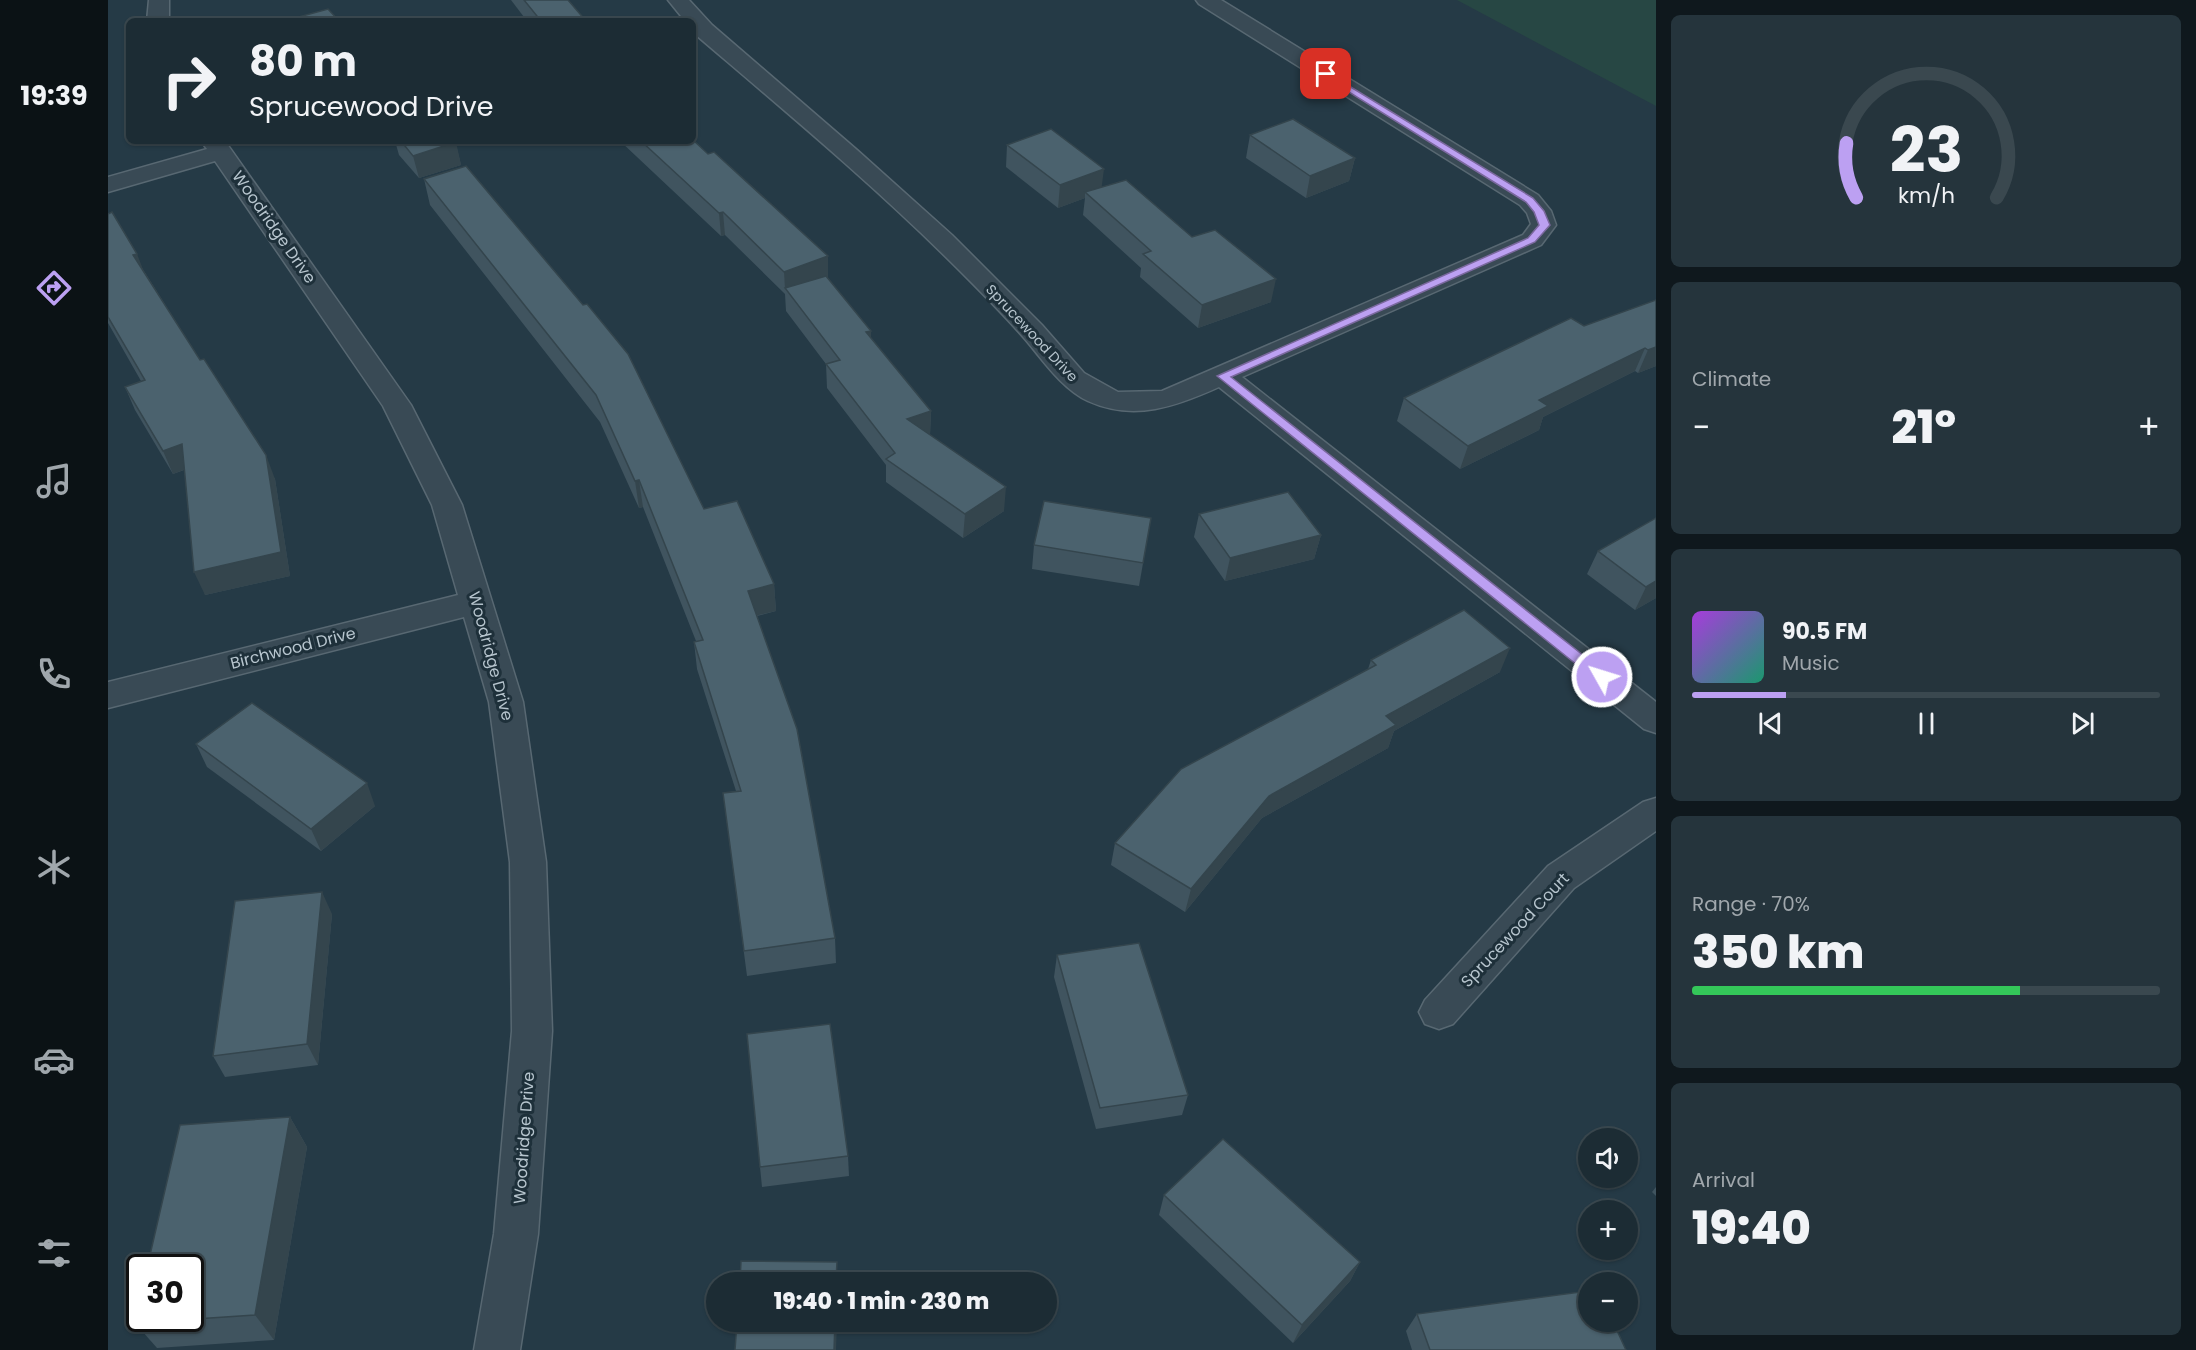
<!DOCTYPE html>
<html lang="en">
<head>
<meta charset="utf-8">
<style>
  body { margin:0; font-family:Poppins,sans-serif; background:#25343c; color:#f1f3f6; height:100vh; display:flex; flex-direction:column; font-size:22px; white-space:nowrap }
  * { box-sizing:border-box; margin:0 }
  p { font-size:20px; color:#a0a7ac }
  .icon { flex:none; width:33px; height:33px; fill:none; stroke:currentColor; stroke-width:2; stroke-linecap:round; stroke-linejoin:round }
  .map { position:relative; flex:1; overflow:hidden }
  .panel { display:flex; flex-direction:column; gap:15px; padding:15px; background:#0f181d; width:540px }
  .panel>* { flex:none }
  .hud { position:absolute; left:18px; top:18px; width:570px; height:126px; border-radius:9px; box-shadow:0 2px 4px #0004,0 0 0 2px #3a484f; background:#1c2c34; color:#f1f3f6; overflow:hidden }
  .buttons { position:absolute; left:1470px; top:1128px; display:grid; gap:12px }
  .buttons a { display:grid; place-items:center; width:60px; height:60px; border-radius:50%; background:#1c2c34; box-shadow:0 2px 4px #0004,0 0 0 2px #3a484f; font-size:30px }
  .speed { position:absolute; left:18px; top:1254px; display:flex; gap:12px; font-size:30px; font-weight:700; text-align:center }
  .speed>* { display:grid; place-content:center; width:78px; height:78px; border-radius:50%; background:#1c2c34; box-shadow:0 2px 4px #0004,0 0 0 2px #3a484f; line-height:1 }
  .speed .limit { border:3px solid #111; border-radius:9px; background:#fff; color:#111 }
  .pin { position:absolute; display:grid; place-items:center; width:51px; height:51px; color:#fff; margin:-26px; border-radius:12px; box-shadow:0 3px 9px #0006 }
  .me { position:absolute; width:66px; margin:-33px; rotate:309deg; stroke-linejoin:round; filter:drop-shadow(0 0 4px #0008) }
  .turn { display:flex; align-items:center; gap:21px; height:126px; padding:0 24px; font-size:27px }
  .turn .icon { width:78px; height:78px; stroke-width:2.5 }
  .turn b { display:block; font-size:42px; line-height:51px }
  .big { font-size:45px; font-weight:800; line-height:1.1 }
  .panel .widget { flex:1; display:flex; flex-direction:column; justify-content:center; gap:9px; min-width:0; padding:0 21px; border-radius:9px; background:#25343c }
  .panel .dial { align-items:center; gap:0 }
  .dial svg { height:156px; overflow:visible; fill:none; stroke:#3a484f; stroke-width:7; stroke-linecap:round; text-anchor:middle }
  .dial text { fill:#f1f3f6; stroke:none }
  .song { display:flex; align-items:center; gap:18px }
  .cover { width:72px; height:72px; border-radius:9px; background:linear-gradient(135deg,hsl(280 70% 55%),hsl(160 70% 35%)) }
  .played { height:6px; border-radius:3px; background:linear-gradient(90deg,#bca0f2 20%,#3a484f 20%) }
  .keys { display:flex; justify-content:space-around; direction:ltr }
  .heat { display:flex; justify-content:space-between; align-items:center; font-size:33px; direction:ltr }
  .charge { height:9px; border-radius:4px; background:linear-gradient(90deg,#34c759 70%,#3a484f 0) }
  .trip { position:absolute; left:598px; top:1272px; width:351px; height:60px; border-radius:30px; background:#1c2c34; box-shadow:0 2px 4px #0004,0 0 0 2px #3a484f; font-weight:800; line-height:60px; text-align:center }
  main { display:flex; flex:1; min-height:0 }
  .tabs { display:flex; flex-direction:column; width:108px; justify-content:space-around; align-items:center; background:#0b1215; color:#a0a7ac }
  .tabs .icon { width:42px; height:42px }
  .tabs .selected { color:#bca0f2 }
  .tabs b { font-size:27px; color:#f1f3f6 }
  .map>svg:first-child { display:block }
  .green { fill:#274744 }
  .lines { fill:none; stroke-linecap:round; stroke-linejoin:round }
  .minor-casing { stroke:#586872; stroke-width:3 }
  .minor { fill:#394a55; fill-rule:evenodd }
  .wall { fill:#40545f }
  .shaded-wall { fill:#34454d }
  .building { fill:#4b626e; stroke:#34454d; stroke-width:1.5 }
  .route { fill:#bca0f2; stroke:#7a689d; stroke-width:1.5 }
  .labels { text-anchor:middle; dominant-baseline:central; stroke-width:6; stroke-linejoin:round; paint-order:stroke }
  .far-street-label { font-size:14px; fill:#b7c5ce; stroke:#1e303a }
  .street-label { font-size:16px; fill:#b7c5ce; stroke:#1e303a }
</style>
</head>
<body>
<main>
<nav class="tabs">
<b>19:39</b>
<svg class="icon selected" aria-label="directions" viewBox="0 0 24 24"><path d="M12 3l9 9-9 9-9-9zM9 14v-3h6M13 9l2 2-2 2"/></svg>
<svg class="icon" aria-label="music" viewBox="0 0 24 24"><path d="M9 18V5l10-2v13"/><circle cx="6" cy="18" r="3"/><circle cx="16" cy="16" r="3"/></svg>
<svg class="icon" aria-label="phone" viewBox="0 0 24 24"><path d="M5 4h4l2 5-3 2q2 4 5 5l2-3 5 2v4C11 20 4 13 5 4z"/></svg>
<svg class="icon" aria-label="climate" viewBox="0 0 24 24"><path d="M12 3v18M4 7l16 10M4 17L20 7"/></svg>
<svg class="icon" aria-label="car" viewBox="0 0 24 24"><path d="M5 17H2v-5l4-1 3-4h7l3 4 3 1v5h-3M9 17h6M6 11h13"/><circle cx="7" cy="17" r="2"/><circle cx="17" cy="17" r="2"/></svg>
<svg class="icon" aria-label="filters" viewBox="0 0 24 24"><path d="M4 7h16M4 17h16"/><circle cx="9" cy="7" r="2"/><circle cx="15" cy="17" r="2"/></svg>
</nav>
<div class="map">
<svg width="1548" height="1350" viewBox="0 0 1548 1350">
  <rect width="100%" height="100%" fill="#253a46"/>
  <path class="green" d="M 1349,0 L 1548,0 L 1548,106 Z"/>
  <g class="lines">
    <defs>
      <g id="minor">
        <path d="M 41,0 L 61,0 L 61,21 L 39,21 Z"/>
        <path d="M 560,0 L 581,0 L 604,25 L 749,150 L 844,235 L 934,325 L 976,373 L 1010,392 L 1054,391 L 1415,235 L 1423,224 L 1419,213 L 1412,205 L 1091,4 L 1088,0 L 1113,0 L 1430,195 L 1443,211 L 1448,225 L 1433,245 L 1134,377 L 1548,702 L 1548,733 L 1536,729 L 1111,387 C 1069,406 1026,422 980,401 C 953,388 935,360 916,338 C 895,314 872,291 850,269 C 767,186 677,111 588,35 L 585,30 L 585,21 L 577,21 Z"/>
        <path d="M 93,141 L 117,141 L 303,405 L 354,505 L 415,702 L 438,862 L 444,1031 L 430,1234 L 412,1350 L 366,1350 L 386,1234 L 404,1031 L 402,862 L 381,702 L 356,617 L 0,708 L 0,682 L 350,595 L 324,505 L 275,406 L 107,161 L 0,192 L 0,177 L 99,149 Z"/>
        <path d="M 1548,798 L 1548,831 L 1466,888 L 1345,1024 L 1331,1029 L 1317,1024 L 1311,1012 L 1317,1000 L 1440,866 L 1535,802 Z"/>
      </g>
    </defs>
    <use href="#minor" class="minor-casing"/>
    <use href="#minor" class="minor"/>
  </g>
  <g class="wall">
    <path d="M 403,0 L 460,0 L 478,21 L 419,21 Z"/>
    <path d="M 1142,135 L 1247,158 L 1241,181 L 1198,198 L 1138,158 Z"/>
    <path d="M 287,141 L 347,141 L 353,165 L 311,178 L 291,155 Z"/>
    <path d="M 512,141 L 585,141 L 720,256 L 720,279 L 763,338 L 823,411 L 822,435 L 896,511 L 855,538 L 778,482 L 778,465 L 719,388 L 718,364 L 678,311 L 677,294 L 617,235 L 613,236 Z"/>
    <path d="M 899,145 L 994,187 L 1084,237 L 1163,302 L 1090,328 L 1032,277 L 1033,268 L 975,215 L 977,198 L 950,208 L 898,167 Z"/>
    <path d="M 316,179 L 596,509 L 666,584 L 668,611 L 649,616 L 727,938 L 728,963 L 639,976 L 615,793 L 628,791 L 589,669 L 586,642 L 588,641 L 535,507 L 531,508 L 492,422 L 322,205 Z"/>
    <path d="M 0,214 L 167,479 L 182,576 L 97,595 L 76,470 L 65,474 L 27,410 L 17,387 L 33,381 L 0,323 Z"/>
    <path d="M 1548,300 L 1548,366 L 1530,373 L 1527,371 L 1435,417 L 1431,430 L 1352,469 L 1289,421 L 1296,398 Z"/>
    <path d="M 1091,514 L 1213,535 L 1206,559 L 1117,581 L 1086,537 Z"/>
    <path d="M 1043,518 L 1031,586 L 924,569 L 926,545 Z"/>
    <path d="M 1548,518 L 1548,598 L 1527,610 L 1479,574 L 1490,551 Z"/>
    <path d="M 1263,660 L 1392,672 L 1286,731 L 1280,748 L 1154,818 L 1077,912 L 1003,865 L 1007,843 L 1260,669 Z"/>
    <path d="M 88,744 L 267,806 L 213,851 L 99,767 Z"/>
    <path d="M 224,914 L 210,1065 L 117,1077 L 105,1056 Z"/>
    <path d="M 949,955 L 1080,1095 L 1074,1115 L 988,1129 L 946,977 Z"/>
    <path d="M 182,1117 L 199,1147 L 166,1340 L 49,1348 L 27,1323 Z"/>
    <path d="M 740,1156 L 741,1176 L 654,1187 L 652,1167 Z"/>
    <path d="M 1548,1187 L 1548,1196 L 1544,1192 Z"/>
    <path d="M 1056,1195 L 1252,1262 L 1242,1281 L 1185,1343 L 1051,1215 Z"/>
    <path d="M 1309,1314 L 1518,1350 L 1304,1350 L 1298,1331 Z"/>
  </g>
  <g class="shaded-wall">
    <path d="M 348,142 L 353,165 L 311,178 L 305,156 Z"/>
    <path d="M 1247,158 L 1241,181 L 1198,198 L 1202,176 Z"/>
    <path d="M 996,169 L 993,192 L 977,192 L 977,198 L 950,208 L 952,185 Z"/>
    <path d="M 615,212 L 617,235 L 613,236 L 611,213 Z"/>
    <path d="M 29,254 L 38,277 L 25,255 Z"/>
    <path d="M 720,256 L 720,279 L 677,289 L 676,272 Z"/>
    <path d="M 1168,279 L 1163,302 L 1090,328 L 1094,305 Z"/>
    <path d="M 763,331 L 763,354 L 758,332 Z"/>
    <path d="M 1548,347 L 1548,366 L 1530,373 L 1540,350 Z"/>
    <path d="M 1537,348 L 1527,371 L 1435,417 L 1431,430 L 1352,469 L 1360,446 L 1431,400 Z"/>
    <path d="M 823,411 L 822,435 L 799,419 Z"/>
    <path d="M 74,444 L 83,467 L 65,474 L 55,451 Z"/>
    <path d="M 158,455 L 167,479 L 182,576 L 97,595 L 86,572 Z"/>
    <path d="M 531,480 L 535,507 L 531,508 L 527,481 Z"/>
    <path d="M 898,487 L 896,511 L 855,538 L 857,514 Z"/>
    <path d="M 1213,535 L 1206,559 L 1117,581 L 1122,558 Z"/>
    <path d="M 1548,581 L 1548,598 L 1527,610 L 1538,587 Z"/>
    <path d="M 666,584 L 668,611 L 642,617 L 640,591 Z"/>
    <path d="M 1402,648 L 1392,672 L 1286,731 L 1280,748 L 1154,818 L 1077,912 L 1083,889 L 1161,796 L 1278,716 Z"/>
    <path d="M 259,783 L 267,806 L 213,851 L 203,829 Z"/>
    <path d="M 214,892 L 224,914 L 210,1065 L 199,1044 Z"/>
    <path d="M 182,1117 L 199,1147 L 166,1340 L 147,1315 Z"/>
    <path d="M 1252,1262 L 1242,1281 L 1185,1343 L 1194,1325 Z"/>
    <path d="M 727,1322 L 729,1322 L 728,1350 L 726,1350 Z"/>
  </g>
  <g class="building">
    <path d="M 416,0 L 460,0 L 478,21 L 433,21 Z"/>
    <path d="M 220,9 L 231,21 L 176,21 Z"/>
    <path d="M 1185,119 L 1247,158 L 1202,176 L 1142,135 Z"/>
    <path d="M 943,129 L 996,169 L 952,185 L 899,145 Z"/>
    <path d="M 585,140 L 600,154 L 606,152 L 720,256 L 676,272 L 615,212 L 611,213 L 533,141 L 585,141 Z"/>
    <path d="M 293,141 L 347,141 L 348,142 L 305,156 Z"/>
    <path d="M 358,166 L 475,305 L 479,304 L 520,354 L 596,509 L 629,501 L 666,584 L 640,591 L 689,729 L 727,938 L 636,951 L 615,793 L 633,791 L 586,642 L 595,640 L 531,480 L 527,481 L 488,395 L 316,179 Z"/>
    <path d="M 1018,180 L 1084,237 L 1107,230 L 1168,279 L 1094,305 L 1035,254 L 1043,251 L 977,192 Z"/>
    <path d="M 4,212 L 29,254 L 25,255 L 92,360 L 96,359 L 158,455 L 173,552 L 86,572 L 74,444 L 55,451 L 17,387 L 37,380 L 0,317 L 0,214 Z"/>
    <path d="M 718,276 L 763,331 L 758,332 L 823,411 L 799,419 L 898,487 L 857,514 L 778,459 L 787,453 L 718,364 L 732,360 L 677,288 Z"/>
    <path d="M 1548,300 L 1548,347 L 1540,350 L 1537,348 L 1431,400 L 1440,406 L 1360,446 L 1296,398 L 1463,318 L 1476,326 Z"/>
    <path d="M 1180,492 L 1213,535 L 1122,558 L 1091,514 Z"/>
    <path d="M 936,501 L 1043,518 L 1035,563 L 926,545 Z"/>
    <path d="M 1548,518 L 1548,581 L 1538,587 L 1490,551 Z"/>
    <path d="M 1356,610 L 1402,648 L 1278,716 L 1288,725 L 1161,796 L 1083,889 L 1007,843 L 1073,769 L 1268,665 L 1263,660 Z"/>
    <path d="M 144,703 L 259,783 L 203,829 L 88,744 Z"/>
    <path d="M 214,892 L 199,1044 L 105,1056 L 127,901 Z"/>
    <path d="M 1031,943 L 1080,1095 L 992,1108 L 949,955 Z"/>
    <path d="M 722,1024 L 740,1156 L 652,1167 L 639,1034 Z"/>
    <path d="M 182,1117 L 147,1315 L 27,1323 L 32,1302 L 32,1318 L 82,1318 L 82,1268 L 39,1268 L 72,1125 Z"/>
    <path d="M 1115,1139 L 1252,1262 L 1194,1325 L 1056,1195 Z"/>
    <path d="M 633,1261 L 729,1262 L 728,1282 L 632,1282 Z"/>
    <path d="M 1480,1291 L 1480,1322 L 1505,1322 L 1518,1350 L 1322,1350 L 1309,1314 Z"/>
    <path d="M 629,1322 L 727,1322 L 726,1350 L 627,1350 Z"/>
  </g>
  <path class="route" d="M 1218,72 L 1425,198 L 1436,211 L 1442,225 L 1427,242 L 1123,377 L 1499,674 L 1499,681 L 1489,681 L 1109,376 L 1420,238 L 1431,225 L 1426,212 L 1418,202 L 1215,76 L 1213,74 Z"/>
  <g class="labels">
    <g class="far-street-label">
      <text transform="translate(924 333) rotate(47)">Sprucewood Drive</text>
    </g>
    <g class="street-label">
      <text transform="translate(166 227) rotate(55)">Woodridge Drive</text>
      <text transform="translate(185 648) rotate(-14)">Birchwood Drive</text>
      <text transform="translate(383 656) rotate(75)">Woodridge Drive</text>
      <text transform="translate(1407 930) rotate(-47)">Sprucewood Court</text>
      <text transform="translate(416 1138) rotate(-86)">Woodridge Drive</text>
    </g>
  </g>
</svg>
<div class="buttons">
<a><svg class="icon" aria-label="sound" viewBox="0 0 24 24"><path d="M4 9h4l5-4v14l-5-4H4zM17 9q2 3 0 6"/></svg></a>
<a>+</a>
<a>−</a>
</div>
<div class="speed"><div class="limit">30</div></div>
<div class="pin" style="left:1218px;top:74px;background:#d93025"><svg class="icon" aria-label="arrive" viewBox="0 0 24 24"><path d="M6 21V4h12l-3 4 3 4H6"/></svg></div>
<svg class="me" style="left:1494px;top:677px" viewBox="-20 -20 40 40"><circle r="17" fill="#bca0f2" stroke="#fff" stroke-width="3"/><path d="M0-11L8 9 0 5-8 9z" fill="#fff"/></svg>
<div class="trip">19:40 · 1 min · 230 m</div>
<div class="hud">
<div class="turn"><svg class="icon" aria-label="right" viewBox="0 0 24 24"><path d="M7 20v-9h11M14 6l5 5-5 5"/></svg><div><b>80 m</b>Sprucewood Drive</div></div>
</div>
</div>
<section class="panel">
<div class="widget dial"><svg viewBox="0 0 100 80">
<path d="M14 69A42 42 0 1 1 86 69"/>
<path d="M14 69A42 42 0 0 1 9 41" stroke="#bca0f2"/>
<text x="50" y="56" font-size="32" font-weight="700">23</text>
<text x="50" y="72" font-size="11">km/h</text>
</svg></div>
<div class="widget"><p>Climate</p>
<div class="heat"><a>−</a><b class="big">21°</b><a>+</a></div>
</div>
<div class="widget">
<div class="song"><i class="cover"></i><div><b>90.5 FM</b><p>Music</p></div></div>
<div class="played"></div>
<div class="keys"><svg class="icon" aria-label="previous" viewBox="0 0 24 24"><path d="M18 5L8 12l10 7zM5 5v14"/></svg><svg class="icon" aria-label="pause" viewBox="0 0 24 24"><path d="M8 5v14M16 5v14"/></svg><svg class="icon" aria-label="next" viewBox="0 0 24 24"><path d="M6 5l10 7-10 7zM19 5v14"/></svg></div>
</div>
<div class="widget"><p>Range · 70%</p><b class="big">350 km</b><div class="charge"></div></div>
<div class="widget"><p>Arrival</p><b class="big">19:40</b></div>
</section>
</main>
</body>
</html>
